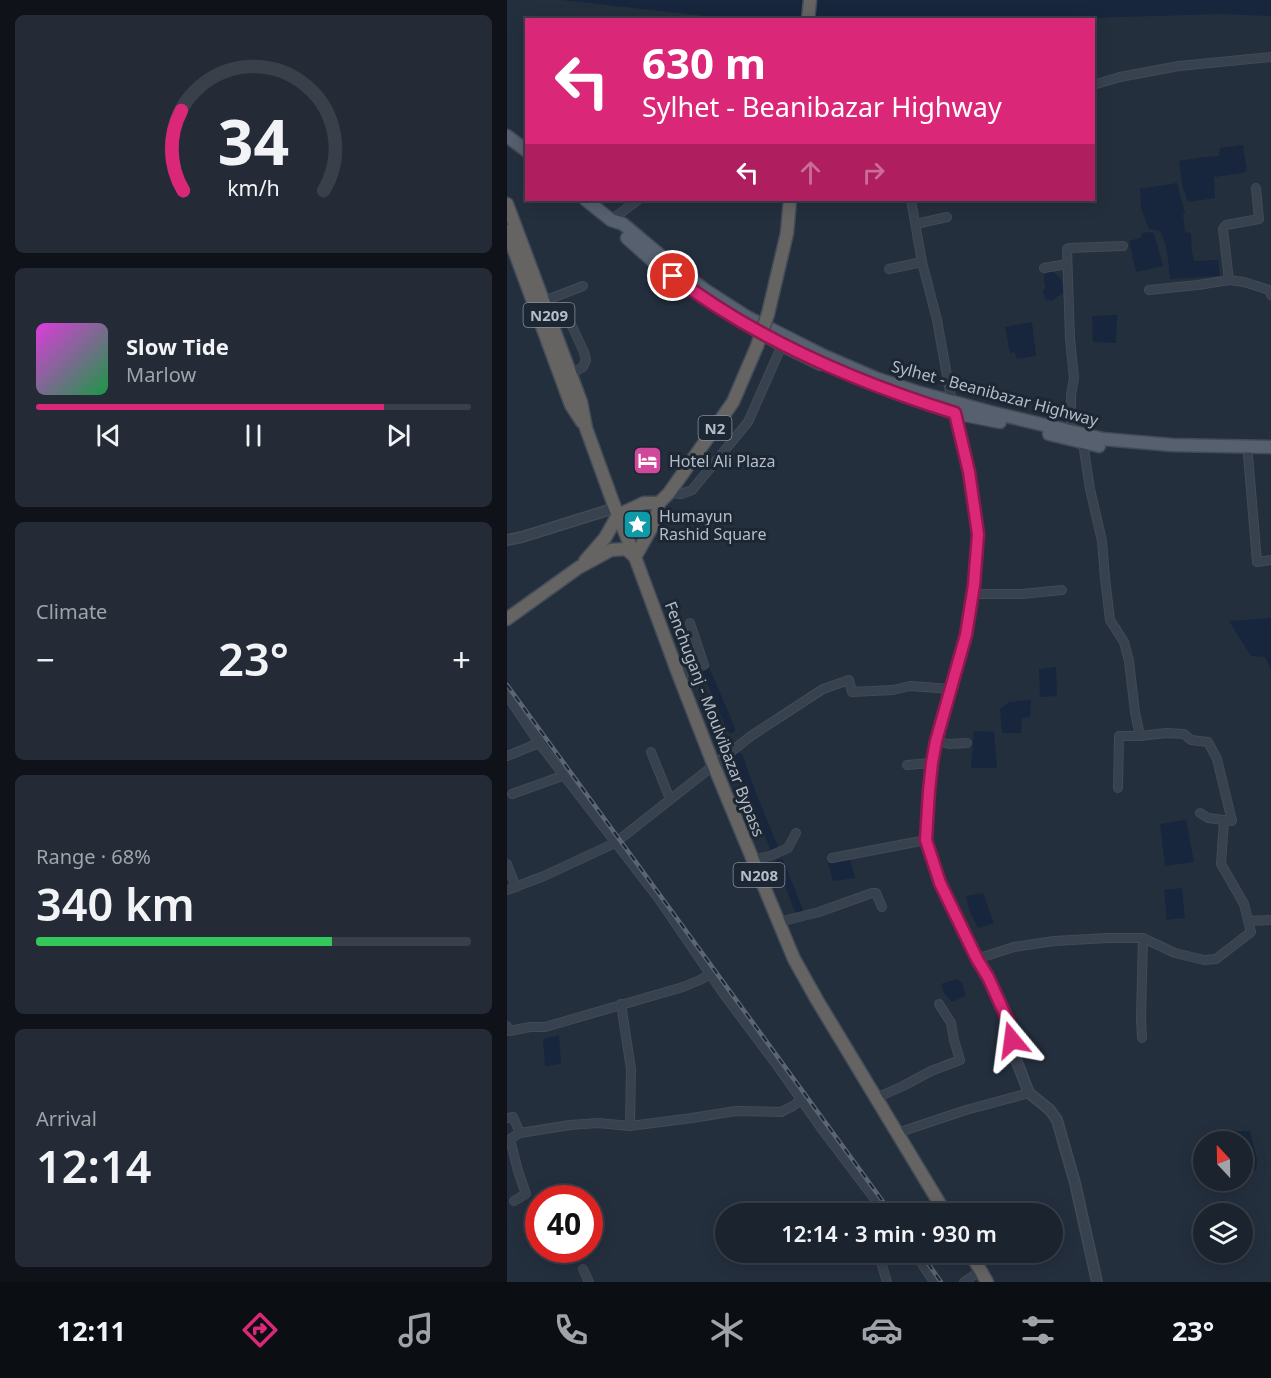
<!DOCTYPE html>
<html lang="en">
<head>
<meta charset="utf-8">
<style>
  body { margin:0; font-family:"Noto Sans",sans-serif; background:#242b36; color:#f1f3f6; height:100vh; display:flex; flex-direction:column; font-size:22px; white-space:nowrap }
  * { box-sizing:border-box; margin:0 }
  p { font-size:20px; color:#a0a4aa }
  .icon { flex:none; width:33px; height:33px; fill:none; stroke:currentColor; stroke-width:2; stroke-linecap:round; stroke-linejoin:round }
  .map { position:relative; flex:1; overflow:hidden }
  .details { display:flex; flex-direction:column; gap:15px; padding:15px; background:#0f1319; width:507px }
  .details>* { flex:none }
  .banner { position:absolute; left:18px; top:18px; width:570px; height:183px; border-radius:0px; box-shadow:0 3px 15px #0003,0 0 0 2px #39404a; background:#db2777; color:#fff; overflow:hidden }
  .needle { width:39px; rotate:338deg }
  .buttons { position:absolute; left:686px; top:1131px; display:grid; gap:12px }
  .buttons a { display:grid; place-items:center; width:60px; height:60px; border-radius:50%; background:#1b232e; box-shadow:0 3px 15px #0003,0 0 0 2px #39404a; font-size:30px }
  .speed { position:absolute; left:18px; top:1185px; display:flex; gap:12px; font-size:30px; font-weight:700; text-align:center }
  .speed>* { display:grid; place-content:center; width:78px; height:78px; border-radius:50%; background:#1b232e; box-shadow:0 3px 15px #0003,0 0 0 2px #39404a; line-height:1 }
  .speed .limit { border:9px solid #d22; background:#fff; color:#111 }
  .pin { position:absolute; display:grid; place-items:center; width:51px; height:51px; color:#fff; margin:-26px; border:3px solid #fff; border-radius:50%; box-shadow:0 2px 6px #0007 }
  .me { position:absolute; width:66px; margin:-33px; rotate:344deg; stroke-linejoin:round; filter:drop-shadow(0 0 4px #0008) }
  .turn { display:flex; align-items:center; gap:21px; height:126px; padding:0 18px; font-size:27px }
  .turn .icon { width:78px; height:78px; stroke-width:2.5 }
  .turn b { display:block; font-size:42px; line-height:51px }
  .lanes { display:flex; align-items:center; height:57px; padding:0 18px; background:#0003; justify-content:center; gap:30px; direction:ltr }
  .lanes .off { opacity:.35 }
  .big { font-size:45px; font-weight:600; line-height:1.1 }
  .details .widget { flex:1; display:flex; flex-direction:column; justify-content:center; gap:9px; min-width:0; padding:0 21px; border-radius:9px; background:#242b36 }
  .details .dial { align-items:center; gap:0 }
  .dial svg { height:156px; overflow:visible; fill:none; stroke:#39404a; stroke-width:7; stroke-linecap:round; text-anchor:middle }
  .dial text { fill:#f1f3f6; stroke:none }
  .song { display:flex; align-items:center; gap:18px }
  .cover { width:72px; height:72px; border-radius:9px; background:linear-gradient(135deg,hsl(300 70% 55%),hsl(140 70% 35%)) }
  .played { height:6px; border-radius:3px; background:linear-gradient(90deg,#db2777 80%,#39404a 80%) }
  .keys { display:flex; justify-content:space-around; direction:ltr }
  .heat { display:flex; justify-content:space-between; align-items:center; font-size:33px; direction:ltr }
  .charge { height:9px; border-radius:4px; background:linear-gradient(90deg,#34c759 68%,#39404a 0) }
  .trip { position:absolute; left:208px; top:1203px; width:348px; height:60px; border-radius:30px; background:#1b232e; box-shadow:0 3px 15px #0003,0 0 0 2px #39404a; font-weight:600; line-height:60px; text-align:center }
  .dock { display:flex; height:96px; justify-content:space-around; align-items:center; background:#0b0e12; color:#a0a4aa }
  .dock .icon { width:42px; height:42px }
  .dock .current { color:#db2777 }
  .dock b { font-size:27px; color:#f1f3f6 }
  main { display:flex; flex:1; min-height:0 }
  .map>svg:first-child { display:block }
  .water { fill:#17263c }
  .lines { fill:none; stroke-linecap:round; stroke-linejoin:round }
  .canal { stroke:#17263c; stroke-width:8 }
  .minor-casing { stroke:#414a57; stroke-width:10 }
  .tertiary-casing { stroke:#414a57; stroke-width:12 }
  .primary-casing { stroke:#414a57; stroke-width:15 }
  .trunk-casing { stroke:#434c59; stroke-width:15 }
  .minor { stroke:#38414e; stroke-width:8 }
  .tertiary { stroke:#38414e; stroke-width:9 }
  .primary { stroke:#56606e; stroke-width:12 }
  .trunk { stroke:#656462; stroke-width:12 }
  .rail-casing { stroke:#5a6575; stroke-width:4.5 }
  .rail { stroke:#1d2633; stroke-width:2; stroke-dasharray:7; stroke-linecap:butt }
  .trunk-bridge-casing { stroke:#434c59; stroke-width:15; stroke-linecap:butt }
  .trunk-bridge { stroke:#656462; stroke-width:12 }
  .route-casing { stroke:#8e194d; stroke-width:15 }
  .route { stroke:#db2777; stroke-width:10 }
  .labels { text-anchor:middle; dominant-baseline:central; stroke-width:6; stroke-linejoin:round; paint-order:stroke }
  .shield { fill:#1d2633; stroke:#878f9c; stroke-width:1.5 }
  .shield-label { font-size:15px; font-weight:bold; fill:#b4bcc9 }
  .street-label { font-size:16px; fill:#b4bcc9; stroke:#1d2633 }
  .poi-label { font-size:16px; fill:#b4bcc9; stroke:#1d2633; text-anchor:start }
</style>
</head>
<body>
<main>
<section class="details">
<div class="widget dial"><svg viewBox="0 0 100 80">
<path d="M14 69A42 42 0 1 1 86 69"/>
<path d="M14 69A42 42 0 0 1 13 28" stroke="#db2777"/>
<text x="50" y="56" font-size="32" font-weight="700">34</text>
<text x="50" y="72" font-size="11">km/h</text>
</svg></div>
<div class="widget">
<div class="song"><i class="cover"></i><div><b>Slow Tide</b><p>Marlow</p></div></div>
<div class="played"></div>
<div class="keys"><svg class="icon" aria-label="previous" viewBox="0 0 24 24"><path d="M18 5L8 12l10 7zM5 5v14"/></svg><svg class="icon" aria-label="pause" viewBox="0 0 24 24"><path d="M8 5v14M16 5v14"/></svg><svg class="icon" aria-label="next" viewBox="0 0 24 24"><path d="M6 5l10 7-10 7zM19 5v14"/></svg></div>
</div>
<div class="widget"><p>Climate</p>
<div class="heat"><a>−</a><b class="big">23°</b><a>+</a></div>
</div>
<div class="widget"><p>Range · 68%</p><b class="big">340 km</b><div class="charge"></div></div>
<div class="widget"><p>Arrival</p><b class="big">12:14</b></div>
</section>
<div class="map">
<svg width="764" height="1282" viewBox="0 0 764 1282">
  <rect width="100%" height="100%" fill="#242f3e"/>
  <g class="water">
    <path d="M 55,0 L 764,0 L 764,16 L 713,14 L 515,20 L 234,20 Z"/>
    <path d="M 736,145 L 740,171 L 736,173 L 707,177 L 708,198 L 681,202 L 675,185 L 672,161 L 697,157 L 712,156 L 713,148 Z"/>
    <path d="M 670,183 L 678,213 L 676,214 L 678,232 L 684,233 L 685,252 L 687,261 L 711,260 L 713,276 L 663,279 C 661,262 661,246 653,231 L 642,229 L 634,208 L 633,189 Z"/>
    <path d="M 637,232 L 647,233 L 656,266 L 629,272 L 622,241 L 633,238 Z"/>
    <path d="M 543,271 C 553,275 557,281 556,293 L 544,301 L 538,299 L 536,292 L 539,285 L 537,282 L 537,275 Z"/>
    <path d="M 610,315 L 609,343 L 586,342 L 585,316 Z"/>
    <path d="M 525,322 L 529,356 L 510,359 L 508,352 L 503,353 L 498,327 Z"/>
    <path d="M 763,618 L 764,619 L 764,670 L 758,657 L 744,656 L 722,621 Z"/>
    <path d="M 549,667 L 550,696 L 533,697 L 532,669 Z"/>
    <path d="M 524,700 L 523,717 L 515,718 L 514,733 L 495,733 L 493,709 L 502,702 Z"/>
    <path d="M 467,731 L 487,732 L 490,768 L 464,768 Z"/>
    <path d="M 679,820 L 687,862 L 658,866 L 653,824 Z"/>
    <path d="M 343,859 L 348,878 L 326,881 L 321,863 Z"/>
    <path d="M 675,888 L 678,918 L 660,920 L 657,890 Z"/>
    <path d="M 476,893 L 487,923 L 471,928 L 462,910 L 459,896 Z"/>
    <path d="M 450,979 L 456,984 L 458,996 L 445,1002 L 438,995 L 434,984 Z"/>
    <path d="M 52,1035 L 54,1064 L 38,1066 L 36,1039 Z"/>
    <path d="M 727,1131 L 743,1131 L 750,1160 L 749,1170 L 735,1168 L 735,1142 L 725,1141 Z"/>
  </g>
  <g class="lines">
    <g class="canal">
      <path d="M 199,670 L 224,729"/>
      <path d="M 232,757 L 245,794 L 268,850"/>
      <path d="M 273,863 L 293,913"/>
    </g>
    <defs>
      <g id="minor">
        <path d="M 586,85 L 613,77 L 672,66 L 764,57"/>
        <path d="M 404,200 L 415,262 L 430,320 L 445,403"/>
        <path d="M 104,220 L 131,200"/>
        <path d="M 409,224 L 440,217"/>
        <path d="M 537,268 L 560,264"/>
        <path d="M 382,269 L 415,262"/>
        <path d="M 722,280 L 716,229 L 719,225 L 752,219 L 749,188"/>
        <path d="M 642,290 L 691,285 L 722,280 L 737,282 L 762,290 L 764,295"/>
        <path d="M 37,301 L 76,286"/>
        <path d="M 63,322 L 77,352 L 79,360 L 76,367 L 64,374"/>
        <path d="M 564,431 L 564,395 L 567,378 L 563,338 L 560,249 L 562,248 L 616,246"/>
        <path d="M 576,443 L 583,489 L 595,541 L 598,578 L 603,620 L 617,642 L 622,661 L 628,712 L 633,736 L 612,736 L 611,788"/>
        <path d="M 741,455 L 750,562 L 764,560"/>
        <path d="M 162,493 L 174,494 L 185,490 L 241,422 L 275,345"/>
        <path d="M 465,594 L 515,594 L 555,590"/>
        <path d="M 172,676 L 197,665 L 183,623"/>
        <path d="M 0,695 L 32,743 L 152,899 L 216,993 L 272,1068 L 317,1132 L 379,1214"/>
        <path d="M 633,736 L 659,733 L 677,734 L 684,740 L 701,742 L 710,759 L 725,821 L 701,818 L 693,813"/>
        <path d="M 429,741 L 442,744 L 460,743"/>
        <path d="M 144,752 L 163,799"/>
        <path d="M 0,756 L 32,743"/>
        <path d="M 400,765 L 425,763"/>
        <path d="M 5,794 L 58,775"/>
        <path d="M 325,858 L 419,840"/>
        <path d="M 246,860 L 263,856 L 281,848 L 289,833"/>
        <path d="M 0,864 L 9,887"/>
        <path d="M 0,890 L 37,876 L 108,843 L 244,736 L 316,689 L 342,680 L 345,692 L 386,690 L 403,686 L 444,689"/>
        <path d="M 742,921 L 764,920"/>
        <path d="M 272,922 L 312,912 L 365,893 L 369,893 L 375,907"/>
        <path d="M 469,959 L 507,947 L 547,941 L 601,938 L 636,938 L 668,953 L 697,960 L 709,959 L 744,932 L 737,904 L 714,864 L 717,820"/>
        <path d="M 114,1004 L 124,1069 L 123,1126"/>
        <path d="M 0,1026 L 2,1031 L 23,1027 L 38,1027 L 176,987 L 193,980 L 203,974"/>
        <path d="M 635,1038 L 634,1019 L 636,938"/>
        <path d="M 369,1098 L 396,1086 L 424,1071 L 453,1060 L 447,1040 L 444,1023 L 432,1004"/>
        <path d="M 0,1118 L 6,1117 L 13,1133 L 63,1125 L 91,1123 L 123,1126 L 185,1118 L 229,1111 L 274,1112 L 286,1106 L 294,1100"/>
        <path d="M 390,1133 L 459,1110 L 522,1093"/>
        <path d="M 7,1201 L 19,1194 L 11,1171 L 3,1139 L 13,1133"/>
        <path d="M 371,1252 L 380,1282"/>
        <path d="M 407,1252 L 427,1282"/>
        <path d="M 76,1269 L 82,1282"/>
        <path d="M 457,1282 L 473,1271"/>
      </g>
      <g id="tertiary">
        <path d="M 448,413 L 462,472 L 471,534 L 467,585 L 459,635 L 429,741 L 425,763 L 422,791 L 419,840 L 433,883 L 469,959 L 481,977 L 502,1023 L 508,1057 L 522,1093 L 543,1110 L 550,1120 L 568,1183 L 590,1282"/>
        <path d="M 0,540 L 15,537 L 108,508"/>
      </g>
      <g id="primary">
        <path d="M 0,136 L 20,151"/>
        <path d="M 79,200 L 104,220 L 116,224 L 166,266 L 198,290 L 240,317 L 317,356 L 368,378 L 410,392 L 483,412 L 596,439 L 665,445 L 764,447"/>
        <path d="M 120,238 L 147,262 L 199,299"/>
        <path d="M 249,330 L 275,345 L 314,364"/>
        <path d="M 397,396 L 448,413 L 493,422"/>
        <path d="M 542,434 L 592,446"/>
      </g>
      <g id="trunk">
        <path d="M 301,20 L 303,0"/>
        <path d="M 0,204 L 74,402 L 79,428 L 108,508 L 128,557 L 172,676 L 207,766 L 287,959 L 310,1000 L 439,1214"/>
        <path d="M 0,231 L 64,405 L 75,422"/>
        <path d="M 261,314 L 280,233 L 283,200"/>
        <path d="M 78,561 L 98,538 L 111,515 L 137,503 L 152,503"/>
        <path d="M 0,619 L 71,568 L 104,550 L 119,549 L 128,557 L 149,520 L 152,503 L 162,493 L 226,402 L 250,346"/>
        <path d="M 463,1252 L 480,1282"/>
      </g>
    </defs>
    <use href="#minor" class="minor-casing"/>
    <use href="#tertiary" class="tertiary-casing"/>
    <use href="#primary" class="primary-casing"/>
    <use href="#trunk" class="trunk-casing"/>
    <use href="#minor" class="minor"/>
    <use href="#tertiary" class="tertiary"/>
    <use href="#primary" class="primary"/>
    <use href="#trunk" class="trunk"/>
    <defs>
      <g id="rail">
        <path d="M 0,685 L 385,1214"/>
        <path d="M 413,1252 L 434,1282"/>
      </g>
    </defs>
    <use href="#rail" class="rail-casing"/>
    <use href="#rail" class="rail"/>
    <defs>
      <path id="trunk-bridge" d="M 250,346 L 261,314"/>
    </defs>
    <use href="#trunk-bridge" class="trunk-bridge-casing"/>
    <use href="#trunk-bridge" class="trunk-bridge"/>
  </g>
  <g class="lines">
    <defs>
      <path id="route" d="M 166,276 C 250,340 348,382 448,413 L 462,472 L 471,534 L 467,585 L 459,635 L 429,741 L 425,763 L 422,791 L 419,840 L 433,883 L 470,959 L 481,977 L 502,1023 L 505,1040"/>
    </defs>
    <use href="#route" class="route-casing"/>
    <use href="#route" class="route"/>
  </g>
  <defs>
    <symbol id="hotel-square" viewBox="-11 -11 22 22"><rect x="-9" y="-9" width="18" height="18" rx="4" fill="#d1479c" stroke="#1d2633"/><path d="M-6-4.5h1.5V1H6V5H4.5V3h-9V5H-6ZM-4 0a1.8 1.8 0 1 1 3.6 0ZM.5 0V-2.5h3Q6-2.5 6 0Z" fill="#fff"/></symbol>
    <symbol id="sight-square" viewBox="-11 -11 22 22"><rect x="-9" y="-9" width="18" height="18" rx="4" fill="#0f9aa8" stroke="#1d2633"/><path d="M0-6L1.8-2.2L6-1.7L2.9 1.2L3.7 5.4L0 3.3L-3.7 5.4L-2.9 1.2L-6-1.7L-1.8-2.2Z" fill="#fff"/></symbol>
  </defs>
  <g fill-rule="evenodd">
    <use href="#hotel-square" x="124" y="444" width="33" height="33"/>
    <use href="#sight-square" x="114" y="508" width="33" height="33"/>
  </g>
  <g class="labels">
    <g class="shield">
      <rect x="16.5" y="303" width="51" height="24" rx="4.5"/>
      <rect x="191.5" y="416" width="33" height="24" rx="4.5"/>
      <rect x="226.5" y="863" width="51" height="24" rx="4.5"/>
    </g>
    <g class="shield-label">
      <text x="42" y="315">N209</text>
      <text x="208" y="428">N2</text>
      <text x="252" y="875">N208</text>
    </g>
    <g class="street-label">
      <text transform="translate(488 393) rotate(15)">Sylhet - Beanibazar Highway</text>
      <text transform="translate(208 719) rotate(69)">Fenchuganj - Moulvibazar Bypass</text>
    </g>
    <g class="poi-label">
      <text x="162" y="461">Hotel Ali Plaza</text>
      <text x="152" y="516">Humayun<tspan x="152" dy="18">Rashid Square</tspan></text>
    </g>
  </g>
</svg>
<div class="buttons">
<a><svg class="needle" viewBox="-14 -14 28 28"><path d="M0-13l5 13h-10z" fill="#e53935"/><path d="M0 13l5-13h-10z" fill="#a0a4aa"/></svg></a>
<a><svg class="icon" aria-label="layers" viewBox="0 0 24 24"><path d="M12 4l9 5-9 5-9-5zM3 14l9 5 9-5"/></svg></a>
</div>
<div class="speed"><div class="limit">40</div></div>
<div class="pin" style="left:166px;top:276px;background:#d93025"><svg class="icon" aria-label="arrive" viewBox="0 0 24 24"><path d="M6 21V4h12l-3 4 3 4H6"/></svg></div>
<svg class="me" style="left:505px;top:1040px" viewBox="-20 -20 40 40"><path d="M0-17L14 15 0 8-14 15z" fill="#db2777" stroke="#fff" stroke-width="4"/></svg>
<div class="trip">12:14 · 3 min · 930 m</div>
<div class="banner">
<div class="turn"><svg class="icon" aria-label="left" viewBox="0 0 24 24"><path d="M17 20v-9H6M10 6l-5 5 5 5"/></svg><div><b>630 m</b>Sylhet - Beanibazar Highway</div></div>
<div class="lanes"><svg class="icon" aria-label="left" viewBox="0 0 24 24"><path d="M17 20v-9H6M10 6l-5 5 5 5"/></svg><svg class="icon off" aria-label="ahead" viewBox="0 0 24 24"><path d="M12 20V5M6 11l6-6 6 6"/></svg><svg class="icon off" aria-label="right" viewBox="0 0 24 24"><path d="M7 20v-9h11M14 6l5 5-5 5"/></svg></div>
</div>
</div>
</main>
<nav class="dock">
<b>12:11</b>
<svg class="icon current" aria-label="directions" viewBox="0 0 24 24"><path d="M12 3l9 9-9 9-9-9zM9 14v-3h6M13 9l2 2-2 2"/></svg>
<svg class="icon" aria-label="music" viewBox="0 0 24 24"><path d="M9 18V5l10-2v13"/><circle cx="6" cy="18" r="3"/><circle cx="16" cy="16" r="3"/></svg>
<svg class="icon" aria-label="phone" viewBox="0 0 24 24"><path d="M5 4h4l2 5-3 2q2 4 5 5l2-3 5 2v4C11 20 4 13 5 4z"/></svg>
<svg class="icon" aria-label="climate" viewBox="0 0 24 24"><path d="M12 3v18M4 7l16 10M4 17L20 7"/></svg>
<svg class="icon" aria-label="car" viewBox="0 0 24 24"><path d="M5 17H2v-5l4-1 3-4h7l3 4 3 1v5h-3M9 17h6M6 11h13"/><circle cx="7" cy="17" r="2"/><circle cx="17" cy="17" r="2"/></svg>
<svg class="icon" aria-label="filters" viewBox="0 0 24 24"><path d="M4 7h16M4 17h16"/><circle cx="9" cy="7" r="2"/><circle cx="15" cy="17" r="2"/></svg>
<b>23°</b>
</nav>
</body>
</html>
